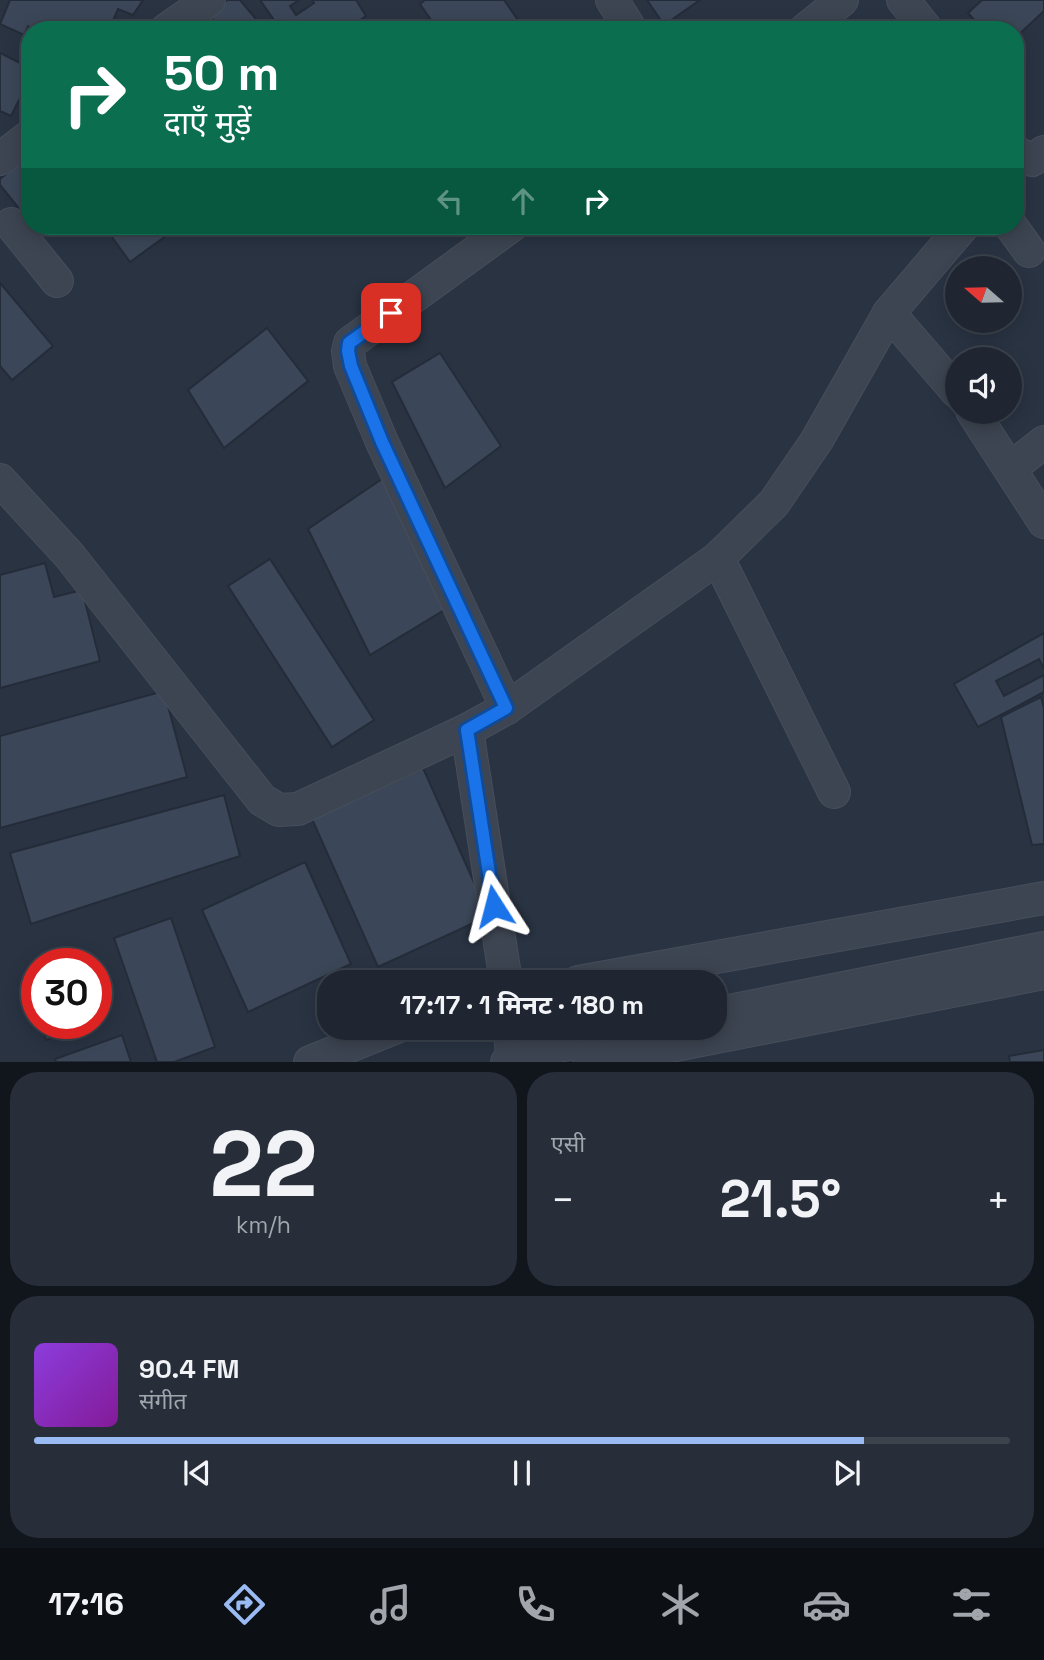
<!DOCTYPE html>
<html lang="hi">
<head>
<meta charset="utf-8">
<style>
  body { margin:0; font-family:"Space Grotesk","Noto Sans Devanagari",sans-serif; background:#272e3a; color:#f1f3f6; height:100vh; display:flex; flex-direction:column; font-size:26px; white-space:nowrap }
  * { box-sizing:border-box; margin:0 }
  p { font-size:23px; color:#a1a5ac }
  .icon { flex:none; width:38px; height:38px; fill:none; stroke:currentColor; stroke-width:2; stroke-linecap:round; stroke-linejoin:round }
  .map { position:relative; height:1062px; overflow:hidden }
  .sheet { display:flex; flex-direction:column; gap:10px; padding:10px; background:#11151c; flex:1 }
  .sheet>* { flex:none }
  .hud { position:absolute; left:21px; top:21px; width:1003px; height:214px; border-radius:28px; box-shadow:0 4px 18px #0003,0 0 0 2px #3c434d; background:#0b6e4f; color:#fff; overflow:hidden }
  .needle { width:46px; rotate:290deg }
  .fabs { position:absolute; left:945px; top:256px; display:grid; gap:14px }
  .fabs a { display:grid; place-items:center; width:77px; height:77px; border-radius:50%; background:#1f2632; box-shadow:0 4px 18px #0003,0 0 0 2px #3c434d; font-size:35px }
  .speed { position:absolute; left:21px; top:948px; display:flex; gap:14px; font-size:35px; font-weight:700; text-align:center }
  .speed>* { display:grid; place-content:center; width:91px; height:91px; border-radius:50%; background:#1f2632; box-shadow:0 4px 18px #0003,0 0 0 2px #3c434d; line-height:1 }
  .speed .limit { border:10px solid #d22; background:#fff; color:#111 }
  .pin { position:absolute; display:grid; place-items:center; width:60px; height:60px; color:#fff; margin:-30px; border-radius:14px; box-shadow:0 4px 10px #0006 }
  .me { position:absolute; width:77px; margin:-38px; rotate:351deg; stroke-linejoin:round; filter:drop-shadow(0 0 5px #0008) }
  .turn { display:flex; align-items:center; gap:24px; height:147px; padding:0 28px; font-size:32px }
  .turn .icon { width:91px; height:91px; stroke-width:2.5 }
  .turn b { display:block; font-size:49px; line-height:60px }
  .lanes { display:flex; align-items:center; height:66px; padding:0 28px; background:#0003; justify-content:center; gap:35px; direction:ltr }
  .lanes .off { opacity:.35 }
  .big { font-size:52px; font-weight:700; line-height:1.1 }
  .sheet .tile { flex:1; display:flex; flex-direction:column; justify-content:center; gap:10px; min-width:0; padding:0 24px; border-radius:28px; background:#272e3a }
  .sheet .dial { align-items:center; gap:0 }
  .dial b { font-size:91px; line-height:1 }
  .song { display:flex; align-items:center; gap:21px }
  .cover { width:84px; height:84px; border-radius:10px; background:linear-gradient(135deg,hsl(270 70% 55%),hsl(290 70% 35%)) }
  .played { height:7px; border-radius:4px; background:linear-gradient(90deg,#99baf2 85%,#3c434d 85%) }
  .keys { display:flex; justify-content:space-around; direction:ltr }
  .heat { display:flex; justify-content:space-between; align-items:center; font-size:38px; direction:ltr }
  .sheet .tiles { flex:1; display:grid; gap:10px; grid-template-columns:1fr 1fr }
  .tile:last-child { grid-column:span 2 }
  .trip { position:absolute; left:317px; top:970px; width:410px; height:70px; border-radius:28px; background:#1f2632; box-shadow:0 4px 18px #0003,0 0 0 2px #3c434d; font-weight:700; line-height:70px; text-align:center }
  .tab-bar { display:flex; height:112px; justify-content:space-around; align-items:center; background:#0c0f14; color:#a1a5ac }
  .tab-bar .icon { width:49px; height:49px }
  .tab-bar .on { color:#99baf2 }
  .tab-bar b { font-size:32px; color:#f1f3f6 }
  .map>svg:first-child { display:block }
  .building { fill:#3b4758; stroke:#242c39; stroke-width:2 }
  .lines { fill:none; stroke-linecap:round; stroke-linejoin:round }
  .minor-casing { stroke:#474e5b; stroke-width:34 }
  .minor { stroke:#3d4552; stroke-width:32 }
  .route-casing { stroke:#114b97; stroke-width:18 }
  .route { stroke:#1a73e8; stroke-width:12 }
</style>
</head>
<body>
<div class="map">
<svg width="1044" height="1062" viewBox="0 0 1044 1062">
  <rect width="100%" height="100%" fill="#293342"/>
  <g class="building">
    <path d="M 10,0 L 143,0 L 133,15 L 118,9 L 109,30 L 36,30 L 28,26 L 24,35 L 0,24 Z"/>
    <path d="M 227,0 L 240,0 L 256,19 L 242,30 L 222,30 L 209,15 Z"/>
    <path d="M 260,0 L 299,0 L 290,6 L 296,15 L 314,3 L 312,0 L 356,0 L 366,16 L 346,30 L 281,30 Z"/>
    <path d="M 425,0 L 504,0 L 525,30 L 438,30 L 420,4 Z"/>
    <path d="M 647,0 L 700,0 L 664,25 Z"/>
    <path d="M 982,0 L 1044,0 L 1044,11 L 1015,38 L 1015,30 L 983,30 L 968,13 Z"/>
    <path d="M 0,53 L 30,68 L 30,99 L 28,102 L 20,98 L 11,116 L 0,111 Z"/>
    <path d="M 30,155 L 30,204 L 21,211 L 0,185 L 0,179 Z"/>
    <path d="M 104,226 L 164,226 L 170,233 L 130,262 Z"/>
    <path d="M 0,283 L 53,346 L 12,380 L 0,366 Z"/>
    <path d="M 267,328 L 308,381 L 224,448 L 188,390 Z"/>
    <path d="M 440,353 L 501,446 L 445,488 L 392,382 Z"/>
    <path d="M 388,475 L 449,607 L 370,655 L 308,529 Z"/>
    <path d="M 270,559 L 374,720 L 332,747 L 228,586 Z"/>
    <path d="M 45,563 L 54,597 L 82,590 L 100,661 L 0,688 L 0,575 Z"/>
    <path d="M 1044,633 L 1044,669 L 1039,659 L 996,681 L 1004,696 L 1044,675 L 1044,692 L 978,727 L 954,684 Z"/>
    <path d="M 164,691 L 187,777 L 0,828 L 0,736 Z"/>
    <path d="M 1041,697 L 1044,708 L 1044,844 L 1032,845 L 1001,717 Z"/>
    <path d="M 423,768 L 489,916 L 378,967 L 312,819 Z"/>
    <path d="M 224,795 L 240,856 L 31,924 L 10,853 Z"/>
    <path d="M 305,862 L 351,964 L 248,1012 L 202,910 Z"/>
    <path d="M 171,918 L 215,1047 L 174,1062 L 157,1062 L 114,938 Z"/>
    <path d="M 37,985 L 37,1012 L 29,988 Z"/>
    <path d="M 41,1024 L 90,1024 L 90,1025 L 46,1040 Z"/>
    <path d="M 122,1035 L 131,1062 L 56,1062 L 55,1059 Z"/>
    <path d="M 1044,1050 L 1044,1062 L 1010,1062 L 1009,1056 Z"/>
  </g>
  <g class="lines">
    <defs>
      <g id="minor">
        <path d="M 612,0 L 631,30"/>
        <path d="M 903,0 L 927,30"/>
        <path d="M 166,30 L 209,0"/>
        <path d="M 805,30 L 842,0"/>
        <path d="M 1019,154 L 1032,160 L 1044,152"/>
        <path d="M 0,159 L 30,136"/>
        <path d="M 11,224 L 57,281"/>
        <path d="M 1011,226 L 1029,251"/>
        <path d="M 889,313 L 957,392"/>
        <path d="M 972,411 L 1044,522"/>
        <path d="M 1011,468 L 1044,442"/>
        <path d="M 0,480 L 69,555 L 262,800 L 279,810 L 298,809 L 467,730"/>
        <path d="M 718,558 L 834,792"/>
        <path d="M 507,708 L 382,442 L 350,366 L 348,351 L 350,343 L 511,226"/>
        <path d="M 506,982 L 467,730 L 507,708 L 718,558 L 774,503 L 817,440 L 889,313 L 963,226"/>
        <path d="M 578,982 L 1044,898"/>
        <path d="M 714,1014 L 1044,948"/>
        <path d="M 510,1027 L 512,1062"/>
        <path d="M 310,1062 L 397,1027"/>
        <path d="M 507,1062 L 535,1051 L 621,1033"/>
        <path d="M 589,1062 L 1044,973"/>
      </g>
    </defs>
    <use href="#minor" class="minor-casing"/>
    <use href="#minor" class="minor"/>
  </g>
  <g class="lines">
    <defs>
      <path id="route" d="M 391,313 L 349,343 L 348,351 L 351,366 L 382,442 L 506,708 L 467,730 L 494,906"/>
    </defs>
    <use href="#route" class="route-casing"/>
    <use href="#route" class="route"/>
  </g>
</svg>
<div class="fabs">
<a><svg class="needle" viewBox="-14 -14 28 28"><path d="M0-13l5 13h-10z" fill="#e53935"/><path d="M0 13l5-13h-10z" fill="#a1a5ac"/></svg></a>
<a><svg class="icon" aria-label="sound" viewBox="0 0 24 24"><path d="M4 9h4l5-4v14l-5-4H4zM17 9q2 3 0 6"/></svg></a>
</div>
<div class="speed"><div class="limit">30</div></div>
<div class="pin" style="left:391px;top:313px;background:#d93025"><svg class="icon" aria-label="arrive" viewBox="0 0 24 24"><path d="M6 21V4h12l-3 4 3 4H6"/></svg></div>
<svg class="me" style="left:494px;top:906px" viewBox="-20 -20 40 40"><path d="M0-17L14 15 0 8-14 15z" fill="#1a73e8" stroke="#fff" stroke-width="4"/></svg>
<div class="trip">17:17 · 1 मिनट · 180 m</div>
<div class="hud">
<div class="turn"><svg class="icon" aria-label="right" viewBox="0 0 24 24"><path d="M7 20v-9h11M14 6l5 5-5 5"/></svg><div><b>50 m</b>दाएँ मुड़ें</div></div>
<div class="lanes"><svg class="icon off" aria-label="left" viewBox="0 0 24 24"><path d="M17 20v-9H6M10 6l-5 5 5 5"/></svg><svg class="icon off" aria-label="ahead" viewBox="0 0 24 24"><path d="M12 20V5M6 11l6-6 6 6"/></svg><svg class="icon" aria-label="right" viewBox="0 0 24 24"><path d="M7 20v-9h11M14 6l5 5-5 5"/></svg></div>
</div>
</div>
<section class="sheet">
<div class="tiles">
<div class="tile dial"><b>22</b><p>km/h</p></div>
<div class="tile"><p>एसी</p>
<div class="heat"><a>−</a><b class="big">21.5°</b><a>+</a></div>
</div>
<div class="tile">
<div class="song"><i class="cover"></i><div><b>90.4 FM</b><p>संगीत</p></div></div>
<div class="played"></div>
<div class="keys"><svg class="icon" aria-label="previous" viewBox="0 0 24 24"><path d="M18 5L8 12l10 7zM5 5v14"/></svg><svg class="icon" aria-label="pause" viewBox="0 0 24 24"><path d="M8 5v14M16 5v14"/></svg><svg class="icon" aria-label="next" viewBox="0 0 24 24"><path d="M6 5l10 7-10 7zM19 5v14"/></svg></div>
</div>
</div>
</section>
<nav class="tab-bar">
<b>17:16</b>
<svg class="icon on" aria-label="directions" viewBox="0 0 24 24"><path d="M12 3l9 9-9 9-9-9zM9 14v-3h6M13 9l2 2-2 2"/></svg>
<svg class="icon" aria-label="music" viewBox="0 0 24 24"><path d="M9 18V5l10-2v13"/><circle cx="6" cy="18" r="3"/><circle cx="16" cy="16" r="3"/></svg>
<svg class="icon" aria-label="phone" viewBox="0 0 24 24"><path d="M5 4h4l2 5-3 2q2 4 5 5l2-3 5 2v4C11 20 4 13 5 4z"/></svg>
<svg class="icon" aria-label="climate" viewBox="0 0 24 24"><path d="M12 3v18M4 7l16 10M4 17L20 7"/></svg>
<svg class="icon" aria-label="car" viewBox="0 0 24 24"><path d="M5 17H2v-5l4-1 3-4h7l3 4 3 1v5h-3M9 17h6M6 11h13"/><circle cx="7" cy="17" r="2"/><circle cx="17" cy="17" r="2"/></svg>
<svg class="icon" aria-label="filters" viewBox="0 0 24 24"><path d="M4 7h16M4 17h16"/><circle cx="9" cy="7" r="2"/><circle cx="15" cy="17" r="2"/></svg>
</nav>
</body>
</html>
